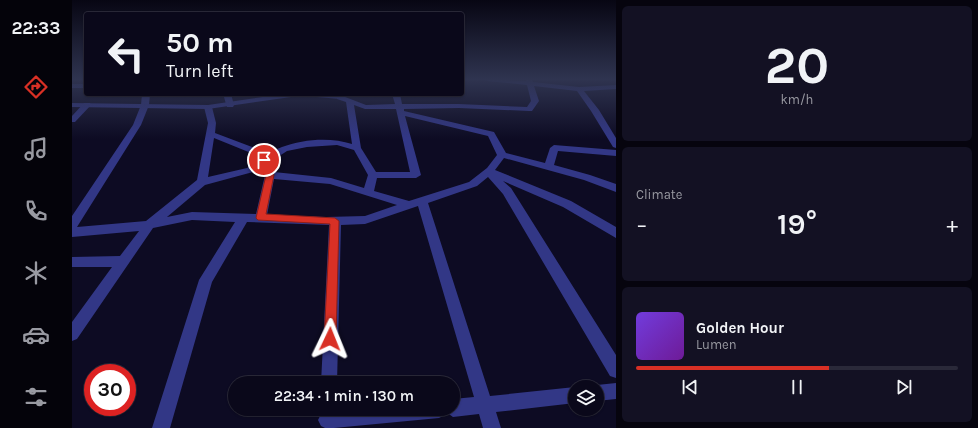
<!DOCTYPE html>
<html lang="en">
<head>
<meta charset="utf-8">
<style>
  body { margin:0; font-family:Karla,sans-serif; background:#131123; color:#f1f3f6; height:100vh; display:flex; flex-direction:column; font-size:15px; white-space:nowrap }
  * { box-sizing:border-box; margin:0 }
  p { font-size:13px; color:#999aa2 }
  .icon { flex:none; width:22px; height:22px; fill:none; stroke:currentColor; stroke-width:2; stroke-linecap:round; stroke-linejoin:round }
  .map { position:relative; flex:1; overflow:hidden }
  .side { display:flex; flex-direction:column; gap:6px; padding:6px; background:#06040e; width:362px }
  .side>* { flex:none }
  .banner { position:absolute; left:12px; top:12px; width:380px; height:84px; border-radius:4px; box-shadow:0 1px 3px #0004,0 0 0 1px #2a2939; background:#0a081a; color:#f1f3f6; overflow:hidden }
  .buttons { position:absolute; left:496px; top:380px; display:grid; gap:8px }
  .buttons a { display:grid; place-items:center; width:36px; height:36px; border-radius:50%; background:#0a081a; box-shadow:0 1px 3px #0004,0 0 0 1px #2a2939; font-size:20px }
  .speed { position:absolute; left:12px; top:364px; display:flex; gap:8px; font-size:20px; font-weight:700; text-align:center }
  .speed>* { display:grid; place-content:center; width:52px; height:52px; border-radius:50%; background:#0a081a; box-shadow:0 1px 3px #0004,0 0 0 1px #2a2939; line-height:1 }
  .speed .limit { border:6px solid #d22; background:#fff; color:#111 }
  .pin { position:absolute; display:grid; place-items:center; width:34px; height:34px; color:#fff; margin:-17px; border:2px solid #fff; border-radius:50%; box-shadow:0 1px 4px #0007 }
  .me { position:absolute; width:44px; margin:-22px; rotate:2deg; stroke-linejoin:round; filter:drop-shadow(0 0 3px #0008) }
  .turn { display:flex; align-items:center; gap:14px; height:84px; padding:0 16px; font-size:18px }
  .turn .icon { width:52px; height:52px; stroke-width:2.5 }
  .turn b { display:block; font-size:28px; line-height:34px }
  .big { font-size:30px; font-weight:600; line-height:1.1 }
  .side .card { flex:1; display:flex; flex-direction:column; justify-content:center; gap:6px; min-width:0; padding:0 14px; border-radius:6px; background:#131123 }
  .side .dial { align-items:center; gap:0 }
  .dial b { font-size:52px; line-height:1 }
  .song { display:flex; align-items:center; gap:12px }
  .cover { width:48px; height:48px; border-radius:6px; background:linear-gradient(135deg,hsl(260 70% 55%),hsl(280 70% 35%)) }
  .played { height:4px; border-radius:2px; background:linear-gradient(90deg,#d93025 60%,#2a2939 60%) }
  .keys { display:flex; justify-content:space-around; direction:ltr }
  .heat { display:flex; justify-content:space-between; align-items:center; font-size:22px; direction:ltr }
  .trip { position:absolute; left:156px; top:376px; width:232px; height:40px; border-radius:20px; background:#0a081a; box-shadow:0 1px 3px #0004,0 0 0 1px #2a2939; font-weight:600; line-height:40px; text-align:center }
  main { display:flex; flex:1; min-height:0 }
  .tabs { display:flex; flex-direction:column; width:72px; justify-content:space-around; align-items:center; background:#04030a; color:#999aa2 }
  .tabs .icon { width:28px; height:28px }
  .tabs .on { color:#d93025 }
  .tabs b { font-size:18px; color:#f1f3f6 }
  .map>svg:first-child { display:block }
  .lines { fill:none; stroke-linecap:round; stroke-linejoin:round }
  .minor { fill:#323786; fill-rule:evenodd }
  .tertiary { fill:#323786; fill-rule:evenodd }
  .route { fill:#d93025; stroke:#8d1f18 }
</style>
</head>
<body>
<main>
<nav class="tabs">
<b>22:33</b>
<svg class="icon on" aria-label="directions" viewBox="0 0 24 24"><path d="M12 3l9 9-9 9-9-9zM9 14v-3h6M13 9l2 2-2 2"/></svg>
<svg class="icon" aria-label="music" viewBox="0 0 24 24"><path d="M9 18V5l10-2v13"/><circle cx="6" cy="18" r="3"/><circle cx="16" cy="16" r="3"/></svg>
<svg class="icon" aria-label="phone" viewBox="0 0 24 24"><path d="M5 4h4l2 5-3 2q2 4 5 5l2-3 5 2v4C11 20 4 13 5 4z"/></svg>
<svg class="icon" aria-label="climate" viewBox="0 0 24 24"><path d="M12 3v18M4 7l16 10M4 17L20 7"/></svg>
<svg class="icon" aria-label="car" viewBox="0 0 24 24"><path d="M5 17H2v-5l4-1 3-4h7l3 4 3 1v5h-3M9 17h6M6 11h13"/><circle cx="7" cy="17" r="2"/><circle cx="17" cy="17" r="2"/></svg>
<svg class="icon" aria-label="filters" viewBox="0 0 24 24"><path d="M4 7h16M4 17h16"/><circle cx="9" cy="7" r="2"/><circle cx="15" cy="17" r="2"/></svg>
</nav>
<div class="map">
<svg width="544" height="428" viewBox="0 0 544 428">
  <rect width="100%" height="100%" fill="#0d0b23"/>
  <g class="lines">
    <g class="minor">
      <path d="M 412,79 L 454,81 L 454,79 L 460,79 L 461,82 L 507,87 L 544,85 L 544,89 L 512,91 L 527,110 L 544,138 L 544,148 L 541,147 L 519,111 L 505,91 L 462,86 L 467,101 L 460,111 L 457,111 L 387,108 L 332,109 L 332,111 L 422,132 L 434,153 L 473,163 L 478,148 L 482,145 L 544,150 L 544,156 L 486,151 L 482,165 L 518,175 L 544,184 L 544,192 L 512,180 L 432,158 L 423,170 L 499,201 L 544,227 L 544,238 L 491,207 L 431,181 L 439,188 L 544,355 L 544,378 L 538,376 L 431,194 L 416,177 L 405,186 L 356,203 L 418,396 L 503,387 L 503,403 L 424,412 L 429,428 L 411,428 L 407,414 L 381,417 L 374,412 L 373,415 L 367,418 L 262,428 L 253,428 L 249,426 L 246,420 L 249,414 L 255,411 L 278,409 L 381,409 L 381,399 L 402,397 L 346,206 L 293,224 L 269,225 L 265,383 L 249,383 L 257,225 L 175,222 L 140,282 L 98,428 L 80,428 L 127,280 L 163,222 L 120,220 L 81,228 L 5,339 L 0,341 L 0,322 L 40,267 L 0,267 L 0,257 L 48,256 L 67,231 L 0,237 L 0,216 L 61,125 L 69,105 L 70,94 L 78,94 L 77,105 L 69,125 L 5,227 L 74,221 L 125,180 L 136,123 L 132,107 L 133,105 L 139,105 L 140,107 L 144,123 L 143,133 L 185,149 L 193,156 C 199,153 204,149 210,147 C 231,139 259,137 280,144 L 274,102 L 265,99 L 265,95 L 268,95 L 294,105 L 323,104 L 320,94 L 328,94 L 330,104 L 387,104 L 455,107 L 459,101 L 455,85 L 415,81 ZM 282,105 L 293,109 L 324,109 L 338,172 L 304,172 L 289,148 ZM 333,116 L 416,136 L 425,155 L 415,168 L 397,182 L 337,201 L 302,191 L 305,178 L 344,178 L 349,175 ZM 142,138 L 179,153 L 187,160 L 175,168 L 136,177 ZM 265,145 L 282,150 L 296,175 L 292,188 L 259,178 L 202,172 L 198,162 L 215,151 L 235,147 ZM 190,167 L 193,175 L 184,214 L 120,212 L 95,217 L 133,185 L 181,172 ZM 202,179 L 258,184 L 325,205 L 293,216 L 254,217 L 195,215 Z"/>
      <rect x="0" y="84" width="14" height="4"/>
      <path d="M 151,94 L 159,94 L 162,105 L 161,107 L 155,107 Z"/>
      <path d="M 12,103 L 18,103 L 19,105 L 3,122 L 0,122 L 0,116 Z"/>
      <path d="M 544,383 L 544,399 L 525,401 L 525,387 L 519,387 L 525,385 Z"/>
    </g>
    <path class="tertiary" d="M 211,94 L 275,94 L 268,99 L 233,96 L 230,94 L 226,96 L 136,109 L 0,107 L 0,103 L 136,105 Z"/>
  </g>
  <linearGradient id="sky" x2="0" y2="1"><stop stop-color="#070613"/><stop offset="0.57" stop-color="#2f3450"/><stop offset="1" stop-color="#2f3450" stop-opacity="0"/></linearGradient>
  <rect width="544" height="139" fill="url(#sky)"/>
  <path class="route" d="M 189,158 L 195,158 L 202,175 L 194,214 L 263,218 L 267,221 L 264,339 L 263,343 L 258,345 L 254,343 L 252,339 L 258,224 L 186,220 L 184,218 L 194,175 L 188,160 Z"/>
</svg>
<div class="buttons">
<a><svg class="icon" aria-label="layers" viewBox="0 0 24 24"><path d="M12 4l9 5-9 5-9-5zM3 14l9 5 9-5"/></svg></a>
</div>
<div class="speed"><div class="limit">30</div></div>
<div class="pin" style="left:192px;top:160px;background:#d93025"><svg class="icon" aria-label="arrive" viewBox="0 0 24 24"><path d="M6 21V4h12l-3 4 3 4H6"/></svg></div>
<svg class="me" style="left:258px;top:339px" viewBox="-20 -20 40 40"><path d="M0-17L14 15 0 8-14 15z" fill="#d93025" stroke="#fff" stroke-width="4"/></svg>
<div class="trip">22:34 · 1 min · 130 m</div>
<div class="banner">
<div class="turn"><svg class="icon" aria-label="left" viewBox="0 0 24 24"><path d="M17 20v-9H6M10 6l-5 5 5 5"/></svg><div><b>50 m</b>Turn left</div></div>
</div>
</div>
<section class="side">
<div class="card dial"><b>20</b><p>km/h</p></div>
<div class="card"><p>Climate</p>
<div class="heat"><a>−</a><b class="big">19°</b><a>+</a></div>
</div>
<div class="card">
<div class="song"><i class="cover"></i><div><b>Golden Hour</b><p>Lumen</p></div></div>
<div class="played"></div>
<div class="keys"><svg class="icon" aria-label="previous" viewBox="0 0 24 24"><path d="M18 5L8 12l10 7zM5 5v14"/></svg><svg class="icon" aria-label="pause" viewBox="0 0 24 24"><path d="M8 5v14M16 5v14"/></svg><svg class="icon" aria-label="next" viewBox="0 0 24 24"><path d="M6 5l10 7-10 7zM19 5v14"/></svg></div>
</div>
</section>
</main>
</body>
</html>
